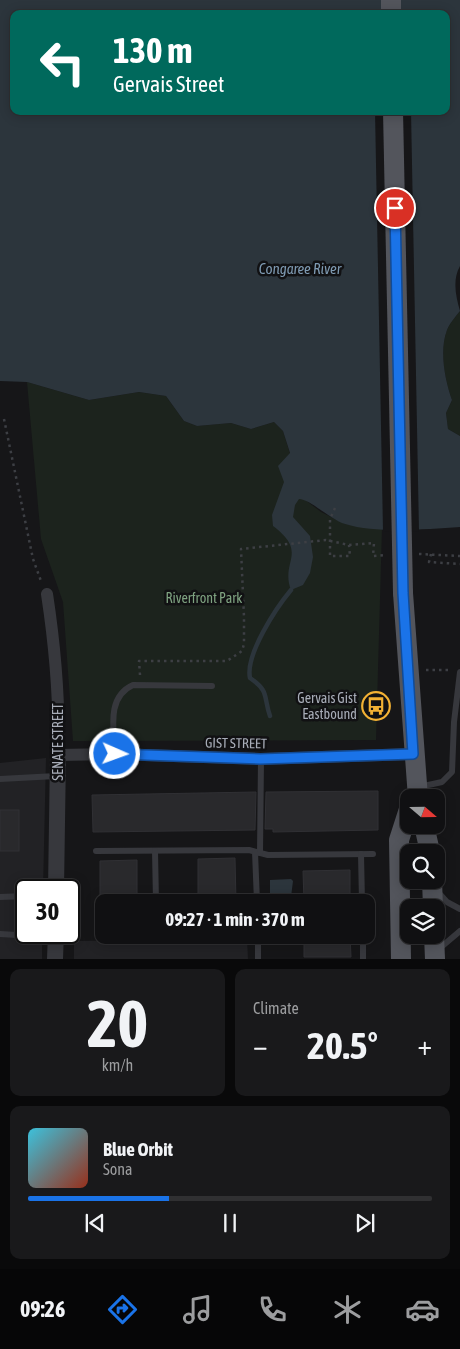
<!DOCTYPE html>
<html lang="en">
<head>
<meta charset="utf-8">
<style>
  body { margin:0; font-family:"Asap Condensed",sans-serif; background:#19191b; color:#f1f3f6; height:100vh; display:flex; flex-direction:column; font-size:19px; white-space:nowrap }
  * { box-sizing:border-box; margin:0 }
  p { font-size:16px; color:#9c9d9f }
  .icon { flex:none; width:28px; height:28px; fill:none; stroke:currentColor; stroke-width:2; stroke-linecap:round; stroke-linejoin:round }
  .map { position:relative; height:959px; overflow:hidden }
  .drawer { display:flex; flex-direction:column; gap:10px; padding:10px; background:#09090a; flex:1 }
  .drawer>* { flex:none }
  .hud { position:absolute; left:10px; top:10px; width:440px; height:105px; border-radius:10px; box-shadow:0 2px 12px #0003,0 0 0 1px #303032; background:#00695c; color:#fff; overflow:hidden }
  .needle { width:32px; rotate:110deg }
  .fabs { position:absolute; left:400px; top:789px; display:grid; gap:10px }
  .fabs a { display:grid; place-items:center; width:45px; height:45px; border-radius:10px; background:#101012; box-shadow:0 2px 12px #0003,0 0 0 1px #303032; font-size:25px }
  .speed { position:absolute; left:15px; top:879px; display:flex; gap:10px; font-size:25px; font-weight:700; text-align:center }
  .speed>* { display:grid; place-content:center; width:65px; height:65px; border-radius:50%; background:#101012; box-shadow:0 2px 12px #0003,0 0 0 1px #303032; line-height:1 }
  .speed .limit { border:2px solid #111; border-radius:8px; background:#fff; color:#111 }
  .pin { position:absolute; display:grid; place-items:center; width:42px; height:42px; color:#fff; margin:-21px; border:2px solid #fff; border-radius:50%; box-shadow:0 1px 5px #0007 }
  .me { position:absolute; width:55px; margin:-28px; rotate:92deg; stroke-linejoin:round; filter:drop-shadow(0 0 4px #0008) }
  .turn { display:flex; align-items:center; gap:18px; height:105px; padding:0 20px; font-size:22px }
  .turn .icon { width:65px; height:65px; stroke-width:2.5 }
  .turn b { display:block; font-size:35px; line-height:42px }
  .big { font-size:38px; font-weight:700; line-height:1.1 }
  .drawer .widget { flex:1; display:flex; flex-direction:column; justify-content:center; gap:8px; min-width:0; padding:0 18px; border-radius:10px; background:#19191b }
  .drawer .dial { align-items:center; gap:0 }
  .dial b { font-size:65px; line-height:1 }
  .song { display:flex; align-items:center; gap:15px }
  .cover { width:60px; height:60px; border-radius:8px; background:linear-gradient(135deg,hsl(190 70% 55%),hsl(10 70% 35%)) }
  .played { height:5px; border-radius:2px; background:linear-gradient(90deg,#1a73e8 35%,#303032 35%) }
  .keys { display:flex; justify-content:space-around; direction:ltr }
  .heat { display:flex; justify-content:space-between; align-items:center; font-size:28px; direction:ltr }
  .drawer .tiles { flex:1; display:grid; gap:10px; grid-template-columns:1fr 1fr }
  .widget:last-child { grid-column:span 2 }
  .trip { position:absolute; left:95px; top:894px; width:280px; height:50px; border-radius:10px; background:#101012; box-shadow:0 2px 12px #0003,0 0 0 1px #303032; font-weight:700; line-height:50px; text-align:center }
  .tabs { display:flex; height:80px; justify-content:space-around; align-items:center; background:#060607; color:#9c9d9f }
  .tabs .icon { width:35px; height:35px }
  .tabs .current { color:#1a73e8 }
  .tabs b { font-size:22px; color:#f1f3f6 }
  .map>svg:first-child { display:block }
  .built { fill:#222225 }
  .green { fill:#1c231d }
  .water { fill:#2c353c; fill-rule:evenodd }
  .pier { fill:#161618 }
  .lines { fill:none; stroke-linecap:round; stroke-linejoin:round }
  .stream { stroke:#2c353c; stroke-width:4.5 }
  .building { fill:#29292c; stroke:#303034 }
  .path { stroke:#3d3f44; stroke-width:2.5; stroke-dasharray:2.5 4; stroke-linecap:butt }
  .service { stroke:#37383d; stroke-width:6 }
  .minor { stroke:#37383d; stroke-width:12 }
  .tertiary { stroke:#37383d; stroke-width:16 }
  .primary { stroke:#53555c; stroke-width:20 }
  .primary-bridge { stroke:#53555c; stroke-width:20 }
  .route-casing { stroke:#114b97; stroke-width:12 }
  .route { stroke:#1a73e8; stroke-width:9 }
  .labels { text-anchor:middle; dominant-baseline:central; stroke-width:5; stroke-linejoin:round; paint-order:stroke }
  .park-label { font-size:14px; fill:#7fa381; stroke:#111113 }
  .poi-label { font-size:14px; fill:#a8adb8; stroke:#111113; text-anchor:end }
  .street-label { font-size:14px; fill:#a8adb8; stroke:#111113 }
  .water-label { font-size:15px; font-style:italic; fill:#7f9bb3; stroke:#111113 }
</style>
</head>
<body>
<div class="map">
<svg width="460" height="959" viewBox="0 0 460 959">
  <rect width="100%" height="100%" fill="#161618"/>
  <g class="built">
    <path d="M 46,758 L 43,890 L 26,890 L 26,932 L 42,933 L 42,959 L 0,959 L 0,763 Z"/>
    <path d="M 247,939 L 248,959 L 74,959 L 74,941 Z"/>
  </g>
  <g class="green">
    <path d="M 460,311 L 460,436 L 448,429 L 446,413 L 452,400 C 445,380 439,351 447,330 C 449,324 456,316 460,311 Z"/>
    <path d="M 27,382 L 89,400 L 139,392 L 166,396 L 184,421 L 197,426 L 231,423 L 251,429 L 274,422 L 283,431 L 304,499 L 321,512 L 345,524 L 382,528 L 376,740 L 73,741 L 63,602 L 41,539 Z"/>
  </g>
  <g class="water">
    <path d="M 0,0 L 460,0 L 460,266 C 452,280 456,297 460,311 C 456,316 449,324 447,330 C 439,351 445,380 452,400 L 446,413 L 448,429 L 460,436 L 460,527 C 426,529 378,534 345,524 C 331,520 310,499 299,499 L 295,505 L 293,517 L 310,536 L 313,557 L 310,573 L 303,585 L 291,590 C 280,561 309,553 273,526 L 272,515 L 284,482 L 278,466 L 290,453 L 283,431 L 274,422 L 251,429 L 231,423 L 197,426 L 184,421 L 166,396 L 139,392 L 89,400 L 27,382 L 0,381 ZM 14,14 L 446,14 L 446,111 L 14,111 Z"/>
    <path d="M 291,879 L 293,881 L 291,897 L 279,898 L 278,902 L 270,902 L 270,880 Z"/>
  </g>
  <path class="pier" d="M 375,111 L 411,111 L 419,532 L 383,531 Z"/>
  <g class="lines">
    <path class="stream" d="M 270,716 C 263,696 270,692 250,678 C 245,655 276,608 291,590"/>
  </g>
  <g class="building">
    <path d="M 378,791 L 378,830 L 273,832 L 273,829 L 265,829 L 266,792 Z"/>
    <path d="M 256,792 L 255,830 L 93,832 L 92,795 Z"/>
    <rect x="0" y="810" width="19" height="41"/>
    <path d="M 235,858 L 236,902 L 198,902 L 198,859 Z"/>
    <path d="M 137,860 L 137,902 L 100,902 L 100,861 Z"/>
    <path d="M 350,870 L 350,902 L 304,902 L 303,871 Z"/>
    <path d="M 304,935 L 350,935 L 351,957 L 304,957 Z"/>
  </g>
  <g class="lines">
    <g class="path">
      <path d="M 4,419 L 33,559 L 41,581"/>
      <path d="M 335,508 L 330,519 L 330,556 L 350,556 L 349,545"/>
      <path d="M 419,554 L 460,556"/>
      <path d="M 431,554 L 429,562 L 460,564"/>
      <path d="M 426,670 L 449,670"/>
      <path d="M 140,675 L 139,661 L 227,661 L 242,651 L 244,644 L 244,617 L 241,549 L 326,540 L 349,545 L 374,543 L 373,556 L 386,555"/>
    </g>
    <g class="service">
      <path d="M 115,754 C 114,730 106,697 133,685 L 212,686"/>
      <path d="M 0,779 L 56,776"/>
      <path d="M 419,787 L 442,782 L 452,772 L 454,722 L 460,672"/>
      <path d="M 96,851 L 249,850 L 268,855 L 373,854"/>
      <path d="M 155,851 L 156,902"/>
      <path d="M 255,852 L 257,902"/>
      <path d="M 260,853 L 261,759"/>
      <path d="M 361,854 L 362,902"/>
      <path d="M 438,892 L 447,902 L 460,909"/>
      <path d="M 0,897 L 26,896"/>
      <path d="M 0,934 L 17,935 L 17,896"/>
      <path d="M 258,935 L 258,959"/>
      <path d="M 363,935 L 363,959"/>
      <path d="M 440,948 L 460,931"/>
    </g>
    <path class="minor" d="M 47,594 C 55,647 60,701 58,755 L 115,754 L 261,759 L 413,754"/>
    <g class="tertiary">
      <path d="M 56,890 L 58,755"/>
      <path d="M 55,959 L 56,932"/>
    </g>
    <g class="primary">
      <path d="M 391,0 L 391,14"/>
      <path d="M 403,593 L 418,798"/>
      <path d="M 424,825 L 430,852"/>
      <path d="M 432,880 L 433,908"/>
      <path d="M 434,935 L 435,959"/>
      <path d="M 401,959 L 399,840 L 409,809"/>
    </g>
    <path class="primary-bridge" d="M 393,111 L 403,593"/>
  </g>
  <g class="lines">
    <defs>
      <path id="route" d="M 115,754 L 260,759 L 413,754 L 403,593 L 395,208"/>
    </defs>
    <use href="#route" class="route-casing"/>
    <use href="#route" class="route"/>
  </g>
  <defs>
    <symbol id="bus-ring" viewBox="-11 -11 22 22"><circle r="9.5" fill="#111113" stroke="#f2b134" stroke-width="1.5"/><path d="M-5-6H5V4H4V6H2V4H-2V6H-4V4H-5ZM-3.5-4V0h7V-4ZM-3.5 1.2v1.5H-2V1.2ZM2 1.2v1.5H3.5V1.2Z" fill="#f2b134"/></symbol>
  </defs>
  <g fill-rule="evenodd">
    <use href="#bus-ring" x="360" y="690" width="32" height="32"/>
  </g>
  <g class="labels">
    <g class="park-label">
      <text x="204" y="598">Riverfront Park</text>
    </g>
    <g class="poi-label">
      <text x="357" y="698">Gervais Gist<tspan x="357" dy="16">Eastbound</tspan></text>
    </g>
    <g class="street-label">
      <text transform="translate(58 742) rotate(-90)">SENATE STREET</text>
      <text transform="translate(236 743) rotate(1)">GIST STREET</text>
    </g>
    <g class="water-label">
      <text x="300" y="268">Congaree River</text>
    </g>
  </g>
</svg>
<div class="fabs">
<a><svg class="needle" viewBox="-14 -14 28 28"><path d="M0-13l5 13h-10z" fill="#e53935"/><path d="M0 13l5-13h-10z" fill="#9c9d9f"/></svg></a>
<a><svg class="icon" aria-label="search" viewBox="0 0 24 24"><circle cx="10" cy="10" r="6"/><path d="M15 15l6 6"/></svg></a>
<a><svg class="icon" aria-label="layers" viewBox="0 0 24 24"><path d="M12 4l9 5-9 5-9-5zM3 14l9 5 9-5"/></svg></a>
</div>
<div class="speed"><div class="limit">30</div></div>
<div class="pin" style="left:395px;top:208px;background:#d93025"><svg class="icon" aria-label="arrive" viewBox="0 0 24 24"><path d="M6 21V4h12l-3 4 3 4H6"/></svg></div>
<svg class="me" style="left:115px;top:754px" viewBox="-20 -20 40 40"><circle r="17" fill="#1a73e8" stroke="#fff" stroke-width="3"/><path d="M0-11L8 9 0 5-8 9z" fill="#fff"/></svg>
<div class="trip">09:27 · 1 min · 370 m</div>
<div class="hud">
<div class="turn"><svg class="icon" aria-label="left" viewBox="0 0 24 24"><path d="M17 20v-9H6M10 6l-5 5 5 5"/></svg><div><b>130 m</b>Gervais Street</div></div>
</div>
</div>
<section class="drawer">
<div class="tiles">
<div class="widget dial"><b>20</b><p>km/h</p></div>
<div class="widget"><p>Climate</p>
<div class="heat"><a>−</a><b class="big">20.5°</b><a>+</a></div>
</div>
<div class="widget">
<div class="song"><i class="cover"></i><div><b>Blue Orbit</b><p>Sona</p></div></div>
<div class="played"></div>
<div class="keys"><svg class="icon" aria-label="previous" viewBox="0 0 24 24"><path d="M18 5L8 12l10 7zM5 5v14"/></svg><svg class="icon" aria-label="pause" viewBox="0 0 24 24"><path d="M8 5v14M16 5v14"/></svg><svg class="icon" aria-label="next" viewBox="0 0 24 24"><path d="M6 5l10 7-10 7zM19 5v14"/></svg></div>
</div>
</div>
</section>
<nav class="tabs">
<b>09:26</b>
<svg class="icon current" aria-label="directions" viewBox="0 0 24 24"><path d="M12 3l9 9-9 9-9-9zM9 14v-3h6M13 9l2 2-2 2"/></svg>
<svg class="icon" aria-label="music" viewBox="0 0 24 24"><path d="M9 18V5l10-2v13"/><circle cx="6" cy="18" r="3"/><circle cx="16" cy="16" r="3"/></svg>
<svg class="icon" aria-label="phone" viewBox="0 0 24 24"><path d="M5 4h4l2 5-3 2q2 4 5 5l2-3 5 2v4C11 20 4 13 5 4z"/></svg>
<svg class="icon" aria-label="climate" viewBox="0 0 24 24"><path d="M12 3v18M4 7l16 10M4 17L20 7"/></svg>
<svg class="icon" aria-label="car" viewBox="0 0 24 24"><path d="M5 17H2v-5l4-1 3-4h7l3 4 3 1v5h-3M9 17h6M6 11h13"/><circle cx="7" cy="17" r="2"/><circle cx="17" cy="17" r="2"/></svg>
</nav>
</body>
</html>
